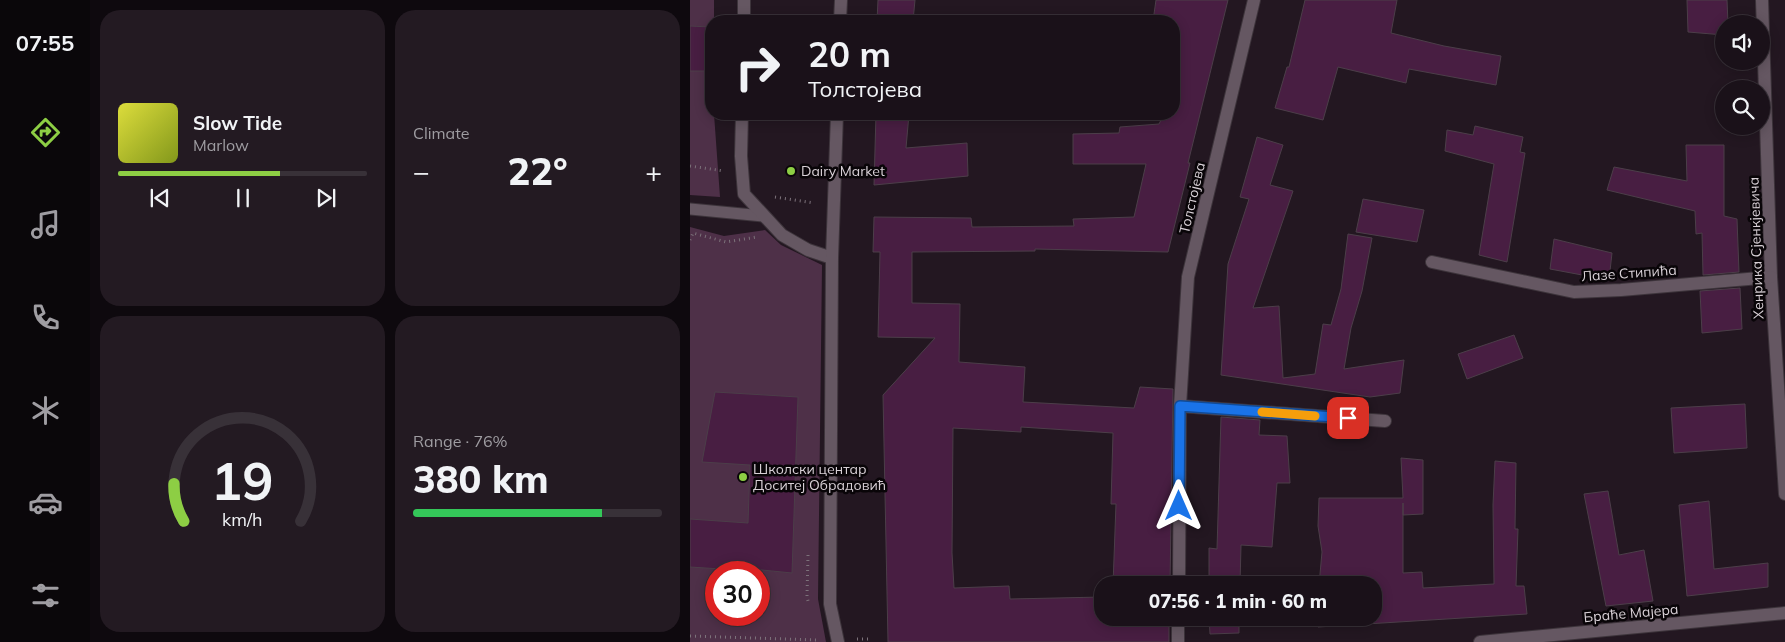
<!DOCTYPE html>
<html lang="en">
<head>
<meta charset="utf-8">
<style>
  body { margin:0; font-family:Mulish,sans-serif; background:#231a22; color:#f1f3f6; height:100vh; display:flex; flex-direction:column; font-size:19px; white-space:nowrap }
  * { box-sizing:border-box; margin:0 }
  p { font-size:16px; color:#9f9da2 }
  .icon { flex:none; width:28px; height:28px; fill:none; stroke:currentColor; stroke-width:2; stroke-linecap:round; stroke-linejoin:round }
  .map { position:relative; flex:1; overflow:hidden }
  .details { display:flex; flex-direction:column; gap:10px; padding:10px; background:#0e090e; width:600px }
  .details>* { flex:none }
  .top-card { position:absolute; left:15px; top:15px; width:475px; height:105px; border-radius:20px; box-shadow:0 2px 12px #0003,0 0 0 1px #383138; background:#1a1119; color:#f1f3f6; overflow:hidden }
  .buttons { position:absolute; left:1025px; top:15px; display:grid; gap:10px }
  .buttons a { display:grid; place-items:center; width:55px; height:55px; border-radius:50%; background:#1a1119; box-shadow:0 2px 12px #0003,0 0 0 1px #383138; font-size:25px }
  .speed { position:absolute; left:15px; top:561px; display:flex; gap:10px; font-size:25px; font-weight:700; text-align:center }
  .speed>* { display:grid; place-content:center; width:65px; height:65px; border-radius:50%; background:#1a1119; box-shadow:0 2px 12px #0003,0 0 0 1px #383138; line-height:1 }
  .speed .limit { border:8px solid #d22; background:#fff; color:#111 }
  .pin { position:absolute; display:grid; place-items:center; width:42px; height:42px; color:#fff; margin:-21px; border-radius:10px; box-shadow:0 2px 8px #0006 }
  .me { position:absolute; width:55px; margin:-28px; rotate:0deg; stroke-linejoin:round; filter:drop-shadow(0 0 4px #0008) }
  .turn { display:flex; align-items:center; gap:18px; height:105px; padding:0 20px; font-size:22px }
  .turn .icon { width:65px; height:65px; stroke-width:2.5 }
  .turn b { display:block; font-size:35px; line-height:42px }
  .big { font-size:38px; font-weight:800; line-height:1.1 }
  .details .card { flex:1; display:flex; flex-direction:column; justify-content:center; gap:8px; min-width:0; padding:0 18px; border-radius:20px; background:#231a22 }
  .details .dial { align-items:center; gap:0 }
  .dial svg { height:130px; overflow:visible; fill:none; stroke:#383138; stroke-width:7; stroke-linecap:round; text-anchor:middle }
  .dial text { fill:#f1f3f6; stroke:none }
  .song { display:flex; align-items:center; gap:15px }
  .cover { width:60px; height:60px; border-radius:8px; background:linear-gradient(135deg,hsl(60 70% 55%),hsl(70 70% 35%)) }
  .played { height:5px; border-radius:2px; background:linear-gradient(90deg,#8dce44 65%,#383138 65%) }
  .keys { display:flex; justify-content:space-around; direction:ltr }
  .heat { display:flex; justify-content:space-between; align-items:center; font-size:28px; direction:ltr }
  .charge { height:8px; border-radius:4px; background:linear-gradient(90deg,#34c759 76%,#383138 0) }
  .details .tiles { flex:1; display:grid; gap:10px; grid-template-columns:repeat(2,1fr) }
  .trip { position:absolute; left:404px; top:576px; width:288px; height:50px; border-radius:20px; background:#1a1119; box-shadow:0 2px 12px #0003,0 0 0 1px #383138; font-weight:800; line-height:50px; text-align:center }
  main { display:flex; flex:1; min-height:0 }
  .tab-bar { display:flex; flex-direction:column; width:90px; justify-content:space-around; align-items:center; background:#0a070a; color:#9f9da2 }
  .tab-bar .icon { width:35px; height:35px }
  .tab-bar .active { color:#8dce44 }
  .tab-bar b { font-size:22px; color:#f1f3f6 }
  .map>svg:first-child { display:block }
  .green { fill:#4e3048; fill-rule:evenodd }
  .building { fill:#481e42; stroke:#4c3e49 }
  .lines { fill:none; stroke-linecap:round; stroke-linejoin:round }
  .service-casing { stroke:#3d343b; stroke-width:13 }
  .minor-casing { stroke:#3d343b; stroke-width:14 }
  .tertiary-casing { stroke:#3d343b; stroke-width:14 }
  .path { stroke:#7c727a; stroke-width:3; stroke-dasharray:1 4; stroke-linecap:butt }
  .service { stroke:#655762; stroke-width:11 }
  .minor { stroke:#655762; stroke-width:12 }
  .tertiary { stroke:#655762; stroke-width:12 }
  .route-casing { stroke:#114b97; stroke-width:12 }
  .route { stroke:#1a73e8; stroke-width:9 }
  .slow { stroke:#f59e0b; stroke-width:9 }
  .poi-dot { fill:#8dce44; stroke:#090508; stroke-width:2 }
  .labels { text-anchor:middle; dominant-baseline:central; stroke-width:5; stroke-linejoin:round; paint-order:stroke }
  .poi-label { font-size:14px; fill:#d8d0d6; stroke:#090508; text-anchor:start }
  .street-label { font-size:14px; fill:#d8d0d6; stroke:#090508 }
</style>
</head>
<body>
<main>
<nav class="tab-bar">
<b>07:55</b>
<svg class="icon active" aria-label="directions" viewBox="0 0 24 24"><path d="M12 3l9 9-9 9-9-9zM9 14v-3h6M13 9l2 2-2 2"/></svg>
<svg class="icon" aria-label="music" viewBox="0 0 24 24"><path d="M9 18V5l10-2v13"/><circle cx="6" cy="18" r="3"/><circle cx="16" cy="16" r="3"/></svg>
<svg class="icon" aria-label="phone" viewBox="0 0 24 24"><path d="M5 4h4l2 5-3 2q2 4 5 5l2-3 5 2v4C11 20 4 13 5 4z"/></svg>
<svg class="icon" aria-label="climate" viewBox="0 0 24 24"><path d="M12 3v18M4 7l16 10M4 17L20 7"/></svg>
<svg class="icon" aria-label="car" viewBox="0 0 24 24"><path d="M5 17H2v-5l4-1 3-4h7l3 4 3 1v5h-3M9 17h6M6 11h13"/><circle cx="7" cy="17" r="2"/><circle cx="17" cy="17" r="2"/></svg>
<svg class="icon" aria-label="filters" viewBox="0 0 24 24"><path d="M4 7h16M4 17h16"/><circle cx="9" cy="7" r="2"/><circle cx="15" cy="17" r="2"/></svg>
</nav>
<section class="details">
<div class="tiles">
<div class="card">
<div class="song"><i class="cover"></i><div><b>Slow Tide</b><p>Marlow</p></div></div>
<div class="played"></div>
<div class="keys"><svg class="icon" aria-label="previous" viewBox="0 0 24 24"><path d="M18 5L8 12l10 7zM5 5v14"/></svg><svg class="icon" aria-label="pause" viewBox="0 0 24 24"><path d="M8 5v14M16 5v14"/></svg><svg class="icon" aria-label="next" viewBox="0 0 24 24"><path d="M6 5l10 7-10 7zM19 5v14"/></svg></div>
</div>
<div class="card"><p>Climate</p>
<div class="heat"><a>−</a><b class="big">22°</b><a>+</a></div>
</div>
<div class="card dial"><svg viewBox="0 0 100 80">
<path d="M14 69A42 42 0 1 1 86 69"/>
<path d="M14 69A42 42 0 0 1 8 46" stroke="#8dce44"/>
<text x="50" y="56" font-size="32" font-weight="700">19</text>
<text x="50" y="72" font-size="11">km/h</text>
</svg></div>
<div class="card"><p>Range · 76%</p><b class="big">380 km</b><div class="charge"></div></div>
</div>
</section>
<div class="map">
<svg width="1095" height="642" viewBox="0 0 1095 642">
  <rect width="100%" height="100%" fill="#231721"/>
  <g class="green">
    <path d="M 0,0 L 24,0 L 24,21 L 21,21 L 21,114 L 24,114 L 30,197 L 0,195 Z"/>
    <path d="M 0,227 L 34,236 L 75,230 L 91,245 L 132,265 L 128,599 L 136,642 L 0,642 ZM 26,572 L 69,572 L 69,615 L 26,615 Z"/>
  </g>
  <g class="building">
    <path d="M 188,0 L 225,0 L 223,21 L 187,21 Z"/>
    <path d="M 466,0 L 538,0 L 498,163 L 500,163 L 478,252 L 345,249 L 345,251 L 222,252 L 222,303 L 270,304 L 269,362 L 335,367 L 333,402 L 444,408 L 450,387 L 483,389 L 480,585 L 423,585 L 426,504 L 421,504 L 423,433 L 331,427 L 331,432 L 263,428 L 262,553 L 264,588 L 319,586 L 320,599 L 412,597 L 412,618 L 479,618 L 479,642 L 198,642 L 193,395 L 245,338 L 188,337 L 190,252 L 183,252 L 184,217 L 281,218 L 282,227 L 384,226 L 383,219 L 444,217 L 456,164 L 383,164 L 383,134 L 429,133 L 430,127 L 469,124 L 474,114 L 484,114 L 484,21 L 463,21 Z"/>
    <path d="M 615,0 L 707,0 L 701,33 L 754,46 L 811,56 L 806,85 L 719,69 L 716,83 L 648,67 L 633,120 L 585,108 L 597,67 L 599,67 Z"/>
    <path d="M 997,0 L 1037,0 L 1038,24 L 1034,24 L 1034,35 L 998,32 Z"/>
    <path d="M 0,26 L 21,27 L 21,71 L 0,71 Z"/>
    <path d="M 186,114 L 219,114 L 216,148 L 277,143 L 278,176 L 184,185 Z"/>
    <path d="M 785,126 L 833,137 L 830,152 L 835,153 L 817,262 L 789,255 L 804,164 L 755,151 L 757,130 L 783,135 Z"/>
    <path d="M 567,137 L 593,145 L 580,185 L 603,191 L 563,308 L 589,306 L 593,378 L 625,374 L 633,324 L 641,325 L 651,289 L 658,234 L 682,238 L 672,291 L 661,328 L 654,369 L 714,360 L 710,393 L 680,397 L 531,375 L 538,264 L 559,199 L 550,197 Z"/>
    <path d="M 996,145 L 1034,145 L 1034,216 L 1047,219 L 1049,272 L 1013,275 L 1012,233 L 1006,234 L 1005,211 L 917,190 L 924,167 L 997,181 Z"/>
    <path d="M 673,199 L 734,210 L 727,242 L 666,232 Z"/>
    <path d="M 864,239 L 922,253 L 919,280 L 860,269 Z"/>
    <path d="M 1050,288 L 1052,329 L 1012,333 L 1010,291 Z"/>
    <path d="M 824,335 L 833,358 L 777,379 L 768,354 Z"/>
    <path d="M 25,392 L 108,397 L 102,573 L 62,569 L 62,571 L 0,567 L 0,519 L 58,523 L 60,465 L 12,462 Z"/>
    <path d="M 1055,404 L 1057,448 L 984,453 L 981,408 Z"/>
    <path d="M 531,417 L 570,420 L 569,435 L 597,436 L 600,483 L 587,483 L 582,547 L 551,545 L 550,585 L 519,585 L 519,548 L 527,549 Z"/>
    <path d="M 711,458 L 733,460 L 733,514 L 713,515 L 713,503 L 713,573 L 732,572 L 733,588 L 804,584 L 803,505 L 805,461 L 826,463 L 825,529 L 828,529 L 826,586 L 834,586 L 837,614 L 628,627 L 628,618 L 682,618 L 682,585 L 629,585 L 632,552 L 628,526 L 629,498 L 713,498 Z"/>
    <path d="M 918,491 L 929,555 L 954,550 L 963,601 L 916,606 L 894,494 Z"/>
    <path d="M 1019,501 L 1024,569 L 1078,563 L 1078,587 L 997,596 L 989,505 Z"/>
    <path d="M 519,618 L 549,618 L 549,633 L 520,634 Z"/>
  </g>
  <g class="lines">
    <defs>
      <path id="service" d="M 0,209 L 73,216"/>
      <g id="minor">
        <path d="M 1072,0 L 1081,277 L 1095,494"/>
        <path d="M 54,21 L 54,0"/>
        <path d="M 150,21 L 151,0"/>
        <path d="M 52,114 L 51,156 L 54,194 L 92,235 L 118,250 L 142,258"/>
        <path d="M 147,114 L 142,258 L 140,604 L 148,642"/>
        <path d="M 742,262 L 884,292 L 931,290 L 1081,277"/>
        <path d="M 490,406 L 695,421"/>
        <path d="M 489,585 L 490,406 L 498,277 L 564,0"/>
        <path d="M 488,642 L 488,618"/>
      </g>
      <path id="tertiary" d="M 790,642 L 1095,613"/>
    </defs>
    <use href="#service" class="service-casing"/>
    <use href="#minor" class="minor-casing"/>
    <use href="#tertiary" class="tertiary-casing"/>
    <g class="path">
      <path d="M 0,166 L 34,171"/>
      <path d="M 85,197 L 124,203"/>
      <path d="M 0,240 L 3,233 L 36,242 L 67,237"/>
      <path d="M 118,555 L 117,596 L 118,601"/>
      <path d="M 0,636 L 127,640"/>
      <path d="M 167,639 L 178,639 L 177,642"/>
    </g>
    <use href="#service" class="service"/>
    <use href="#minor" class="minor"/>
    <use href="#tertiary" class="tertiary"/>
  </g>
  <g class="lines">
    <defs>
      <path id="route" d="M 489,506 L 490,406 L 658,418"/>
    </defs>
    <use href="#route" class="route-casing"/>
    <use href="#route" class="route"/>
    <path class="slow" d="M 572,412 L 625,416"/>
  </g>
  <g class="poi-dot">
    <circle cx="101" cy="171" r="5"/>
    <circle cx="53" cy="477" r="5"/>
  </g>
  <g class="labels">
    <g class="poi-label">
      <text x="111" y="171">Dairy Market</text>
      <text x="63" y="469">Школски центар<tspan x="63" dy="16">Доситеј Обрадовић</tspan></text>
    </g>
    <g class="street-label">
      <text transform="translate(502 198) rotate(-77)">Толстојева</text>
      <text transform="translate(1066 248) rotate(-92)">Хенрика Сјенкјевича</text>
      <text transform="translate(939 273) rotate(-4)">Лазе Стипића</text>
      <text transform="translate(941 613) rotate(-5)">Браће Мајера</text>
    </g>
  </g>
</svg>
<div class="buttons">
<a><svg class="icon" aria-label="sound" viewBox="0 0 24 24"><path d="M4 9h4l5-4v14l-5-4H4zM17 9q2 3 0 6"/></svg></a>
<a><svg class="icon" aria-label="search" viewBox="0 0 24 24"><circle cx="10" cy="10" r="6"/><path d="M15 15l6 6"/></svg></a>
</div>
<div class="speed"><div class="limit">30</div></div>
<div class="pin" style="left:658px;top:418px;background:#d93025"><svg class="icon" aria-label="arrive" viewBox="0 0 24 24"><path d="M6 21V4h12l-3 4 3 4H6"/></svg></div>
<svg class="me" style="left:489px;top:506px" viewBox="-20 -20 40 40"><path d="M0-17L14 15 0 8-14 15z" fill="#1a73e8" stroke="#fff" stroke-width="4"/></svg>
<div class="trip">07:56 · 1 min · 60 m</div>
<div class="top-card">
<div class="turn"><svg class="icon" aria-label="right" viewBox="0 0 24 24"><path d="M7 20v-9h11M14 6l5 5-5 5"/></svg><div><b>20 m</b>Толстојева</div></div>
</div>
</div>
</main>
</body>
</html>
